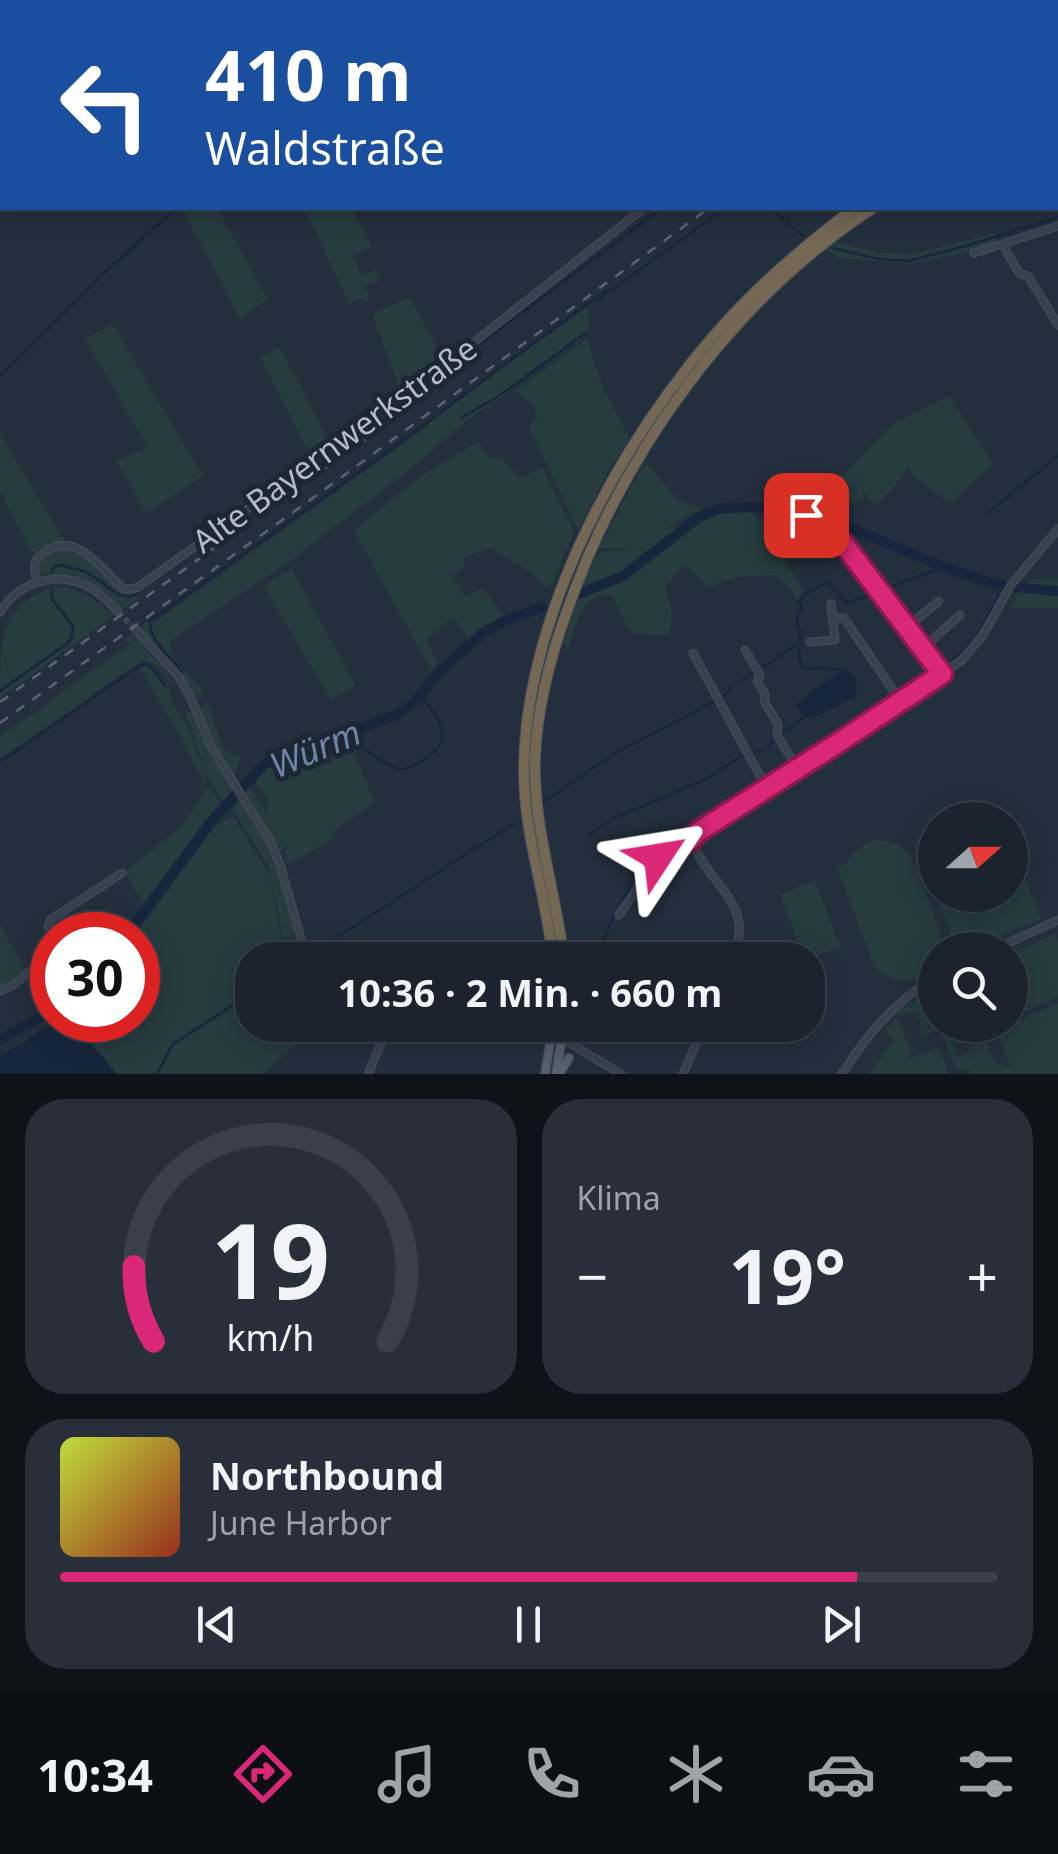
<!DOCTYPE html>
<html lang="de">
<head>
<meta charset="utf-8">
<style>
  body { margin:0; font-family:"Noto Sans",sans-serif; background:#282f3a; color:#f1f3f6; height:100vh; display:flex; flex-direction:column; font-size:38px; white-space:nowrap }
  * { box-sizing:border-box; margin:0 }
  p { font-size:32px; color:#a0a4aa }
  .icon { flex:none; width:55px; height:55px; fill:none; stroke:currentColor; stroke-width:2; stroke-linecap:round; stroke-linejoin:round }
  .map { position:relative; height:1074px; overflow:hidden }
  .panel { display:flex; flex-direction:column; gap:25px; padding:25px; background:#0f1319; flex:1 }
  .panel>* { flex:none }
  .guide { position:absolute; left:0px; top:0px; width:1060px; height:210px; box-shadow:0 5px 25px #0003,0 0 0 2px #39404a; background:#1a4fa0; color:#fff; overflow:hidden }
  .needle { width:65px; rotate:69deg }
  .tools { position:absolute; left:918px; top:802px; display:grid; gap:20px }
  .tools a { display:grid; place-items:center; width:110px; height:110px; border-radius:50%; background:#1b232e; box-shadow:0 5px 25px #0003,0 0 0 2px #39404a; font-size:50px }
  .speed { position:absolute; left:30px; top:912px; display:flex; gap:20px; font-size:50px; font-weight:700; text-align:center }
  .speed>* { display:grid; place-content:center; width:130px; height:130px; border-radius:50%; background:#1b232e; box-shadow:0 5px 25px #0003,0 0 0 2px #39404a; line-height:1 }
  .speed .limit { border:15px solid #d22; background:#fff; color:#111 }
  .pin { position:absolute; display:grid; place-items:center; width:85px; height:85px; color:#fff; margin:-42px; border-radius:20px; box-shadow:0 5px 15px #0006 }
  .me { position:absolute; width:110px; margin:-55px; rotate:57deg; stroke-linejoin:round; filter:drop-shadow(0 0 8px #0008) }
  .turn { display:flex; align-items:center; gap:35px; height:210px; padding:0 40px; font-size:45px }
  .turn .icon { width:130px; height:130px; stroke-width:2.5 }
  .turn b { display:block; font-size:70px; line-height:85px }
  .big { font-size:75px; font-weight:700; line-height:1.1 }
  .panel .widget { flex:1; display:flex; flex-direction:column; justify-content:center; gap:15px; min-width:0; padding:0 35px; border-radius:40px; background:#282f3a }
  .panel .dial { align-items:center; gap:0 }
  .dial svg { height:260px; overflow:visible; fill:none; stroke:#39404a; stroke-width:7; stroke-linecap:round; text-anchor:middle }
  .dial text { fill:#f1f3f6; stroke:none }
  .song { display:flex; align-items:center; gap:30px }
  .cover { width:120px; height:120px; border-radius:15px; background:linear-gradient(135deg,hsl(70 70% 55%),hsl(10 70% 35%)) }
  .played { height:10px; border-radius:5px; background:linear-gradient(90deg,#db2777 85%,#39404a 85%) }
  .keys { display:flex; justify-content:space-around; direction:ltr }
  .heat { display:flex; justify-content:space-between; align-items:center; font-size:55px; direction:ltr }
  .panel .tiles { flex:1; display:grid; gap:25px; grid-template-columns:1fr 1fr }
  .widget:last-child { grid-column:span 2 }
  .trip { position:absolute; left:235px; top:942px; width:590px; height:100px; border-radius:40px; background:#1b232e; box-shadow:0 5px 25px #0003,0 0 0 2px #39404a; font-weight:700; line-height:100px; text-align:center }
  .dock { display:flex; height:160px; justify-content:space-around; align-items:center; background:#0b0e12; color:#a0a4aa }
  .dock .icon { width:70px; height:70px }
  .dock .current { color:#db2777 }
  .dock b { font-size:45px; color:#f1f3f6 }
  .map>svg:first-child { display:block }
  .green { fill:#263c3f }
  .water { fill:#17263c }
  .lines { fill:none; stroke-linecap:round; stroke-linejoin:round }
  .stream { stroke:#17263c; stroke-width:2.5 }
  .river { stroke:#17263c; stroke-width:10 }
  .minor-tunnel { stroke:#3a4453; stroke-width:6; stroke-dasharray:6 3; stroke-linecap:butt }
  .minor-casing { stroke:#414a57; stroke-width:9 }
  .major-casing { stroke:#414a57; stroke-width:10 }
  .highway-casing { stroke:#434c59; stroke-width:12 }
  .minor { stroke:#38414e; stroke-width:6 }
  .major { stroke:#56606e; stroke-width:8 }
  .highway { stroke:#746855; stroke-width:10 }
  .rail { stroke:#5a6575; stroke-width:2.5; stroke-dasharray:10 10; stroke-linecap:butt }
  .route-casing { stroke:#8e194d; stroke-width:25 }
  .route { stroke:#db2777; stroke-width:18 }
  .labels { text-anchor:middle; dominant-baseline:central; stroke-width:10; stroke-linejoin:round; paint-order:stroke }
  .street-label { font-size:32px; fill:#b4bcc9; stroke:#1d2633 }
  .water-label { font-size:35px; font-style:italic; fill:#6d86a8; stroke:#1d2633 }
</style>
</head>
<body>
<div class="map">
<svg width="1058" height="1074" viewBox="0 0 1058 1074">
  <rect width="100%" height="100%" fill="#242f3e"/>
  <g class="green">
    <path d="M 182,208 L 217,208 L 268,299 L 240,319 Z"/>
    <path d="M 304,208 L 352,208 L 371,246 L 353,256 L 361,275 L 375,270 L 380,280 L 365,286 L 370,298 L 365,303 L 361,298 L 349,304 Z"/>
    <path d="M 996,233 L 998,244 L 969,252 L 908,264 L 840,258 L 824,249 L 833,241 L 878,253 L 914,254 Z"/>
    <path d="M 410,297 L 445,362 L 402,394 L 373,317 L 376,312 Z"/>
    <path d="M 587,307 L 590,333 L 523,379 L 508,393 L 472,416 L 408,471 L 294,558 L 171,640 C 167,663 191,674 203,691 L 201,698 L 196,698 L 168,656 L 139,628 L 153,617 L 156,621 L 414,436 L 458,398 Z"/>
    <path d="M 113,324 L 203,476 L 146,513 L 116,462 L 147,447 L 85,339 Z"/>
    <path d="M 587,339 L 601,383 L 630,439 L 611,466 L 578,530 L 529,427 L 537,418 L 535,408 L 516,390 Z"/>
    <path d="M 280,347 L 331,446 L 312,459 L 260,358 Z"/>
    <path d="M 949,396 L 993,464 L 950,503 L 914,476 L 908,466 L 896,485 L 875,506 L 861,488 L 864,500 L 853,505 L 835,484 L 893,424 Z"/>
    <path d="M 0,434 L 64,540 L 39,552 L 31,552 L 0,491 Z"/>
    <path d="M 478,442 L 488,457 L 503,459 L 520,478 L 543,468 L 572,526 L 573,535 L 551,586 L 544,587 L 533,573 L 490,548 L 463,558 L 465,567 L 452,575 L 465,596 L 483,588 L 504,616 L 468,639 L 453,617 L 426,640 L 438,661 L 432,672 L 354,531 L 419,477 Z"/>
    <path d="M 645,460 L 677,499 L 702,509 L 684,517 L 663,532 C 689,521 723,507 752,512 L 758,520 L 770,514 L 773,519 L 772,540 L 804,592 L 797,601 L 794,594 L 777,575 L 737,577 L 708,587 L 687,566 L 681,568 L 665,589 C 670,603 676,621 668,635 L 633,634 C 624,624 617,607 613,595 C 583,592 576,622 570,645 L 567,647 L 564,645 C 568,630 588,558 599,553 C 608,549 622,552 632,549 L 599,548 Z"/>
    <path d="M 62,548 C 95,549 106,594 134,591 L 139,598 L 122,610 L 91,583 L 65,575 L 42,574 L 38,567 L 39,561 L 53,551 Z"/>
    <path d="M 292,569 L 356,686 L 330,699 L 263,585 Z"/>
    <path d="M 1031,579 L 1058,579 L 1058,608 L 1011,608 L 1019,593 Z"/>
    <path d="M 55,587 C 80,587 96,600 113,616 L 0,698 C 0,642 0,603 55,587 Z"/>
    <path d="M 131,634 L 163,667 L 173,683 L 171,684 L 156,665 L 143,660 L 0,759 L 0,737 C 44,706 85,674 130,645 L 125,639 Z"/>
    <path d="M 147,663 L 152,665 L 169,687 L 172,702 L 189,730 L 206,776 L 205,784 L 171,720 L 140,668 Z"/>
    <path d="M 205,704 L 208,705 L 223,747 L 234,756 L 242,755 L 234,776 L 212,742 L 200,710 Z"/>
    <path d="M 187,711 L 192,712 L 206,742 L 238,796 L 230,807 C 204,786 199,744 186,716 Z"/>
    <path d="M 342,739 L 354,753 L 375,802 L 336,829 L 329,841 L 288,865 L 285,858 L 287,845 L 283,850 L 279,851 L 245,792 L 249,788 L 252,789 L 267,815 L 268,800 L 254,779 L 265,767 L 282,759 Z"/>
    <path d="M 207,788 L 211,789 L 221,804 L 144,905 L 125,872 L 182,826 Z"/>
    <path d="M 239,798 C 265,834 276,858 287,901 C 291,914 296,927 293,940 L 288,941 L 283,938 L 269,867 L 233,810 Z"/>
    <path d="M 233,816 L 270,876 L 285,957 L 285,945 L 295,942 L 298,944 L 305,960 L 252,960 L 252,1025 L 319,1025 L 262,1074 L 117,1074 L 69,1020 L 138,1020 L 136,935 L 215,826 Z"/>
    <path d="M 935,833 L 935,895 L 913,842 Z"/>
    <path d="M 874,840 C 889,839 901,844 911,856 L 940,931 L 941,950 L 935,950 L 935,965 C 918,984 896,986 878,969 L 875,969 L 837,868 L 846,864 C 852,851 861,845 874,840 Z"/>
    <path d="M 1019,865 L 1041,919 L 965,950 L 958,950 L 937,899 L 947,895 L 1010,895 L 1010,869 Z"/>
    <path d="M 815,880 L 840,947 L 805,960 L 780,895 Z"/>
    <path d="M 0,925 L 27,972 L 0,988 Z"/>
    <path d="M 1055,934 L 1058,941 L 1058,997 L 1010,1018 L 1010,954 Z"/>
    <path d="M 920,998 L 927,1007 L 935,1006 L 935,1025 L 944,1025 L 958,1057 L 970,1053 L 969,1047 L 986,1040 L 995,1063 L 1010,1067 L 996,1030 L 1058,1003 L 1058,1074 L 966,1074 L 972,1071 L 956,1068 L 940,1030 L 924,1035 L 915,1011 L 900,1016 L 898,1011 Z"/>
    <path d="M 897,1018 L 911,1051 L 910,1058 L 939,1048 L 949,1074 L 869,1074 L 894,1040 L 885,1031 Z"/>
  </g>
  <g class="water">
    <path d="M 845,667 C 854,676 861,683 855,697 L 812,719 L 804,717 L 795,704 Z"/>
    <path d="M 55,1020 L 73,1022 L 117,1074 L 0,1074 L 0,1055 L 21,1044 Z"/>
  </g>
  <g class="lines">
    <g class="stream">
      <path d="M 644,0 L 645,2"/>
      <path d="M 416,2 L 418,0"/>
      <path d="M 1005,2 L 1009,0"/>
      <path d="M 771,208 L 803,236"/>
      <path d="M 707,221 L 724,208"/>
      <path d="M 832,248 L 879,259 L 908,261 L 966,246 L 1058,217"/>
      <path d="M 0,376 L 100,277 L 176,208"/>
      <path d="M 426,384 L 662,208"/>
      <path d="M 461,418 L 499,396 L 587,332"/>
      <path d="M 989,512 L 1058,456"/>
      <path d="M 52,572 L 54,567 L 60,565 C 68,567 78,569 86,572 C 102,579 113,597 131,597 L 327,456"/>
      <path d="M 1004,588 L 1006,586"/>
      <path d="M 983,625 L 999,594"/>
      <path d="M 949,664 L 979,633"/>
      <path d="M 761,669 L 796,645"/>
      <path d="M 841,669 L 803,668 C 793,650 806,636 797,624 L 797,617 L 802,608 L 799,601 L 803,596 L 828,582 L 847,603 L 944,567"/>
      <path d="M 182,672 C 171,657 148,640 150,621 L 372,463 L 594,299 L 600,299 L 605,292 L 612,290 L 703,224"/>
      <path d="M 740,681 L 752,674"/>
      <path d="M 923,682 L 936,673"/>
      <path d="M 0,691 L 68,643 L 72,637 L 73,626 L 52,599 L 51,591"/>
      <path d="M 722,698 L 732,686"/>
      <path d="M 347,733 C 356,743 388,768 400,769 C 408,770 416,764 422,761 C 458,740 439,720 421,695"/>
      <path d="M 769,747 L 774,739 L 804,717"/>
      <path d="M 0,762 L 139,666 L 146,664 L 152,668 L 165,686"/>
      <path d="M 544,802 L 612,755 L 715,701"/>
      <path d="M 588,836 L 612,819 L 710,777 L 741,756 L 763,750"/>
      <path d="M 635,880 L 654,854"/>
      <path d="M 620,905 L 631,885"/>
      <path d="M 302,960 L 513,824"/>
      <path d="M 596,960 L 615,913"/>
      <path d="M 157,1074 L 173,1044 L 252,993"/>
    </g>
    <g class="river">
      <path d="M 579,594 L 623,576 L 698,518 L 717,509 L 747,507 L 804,509 L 949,569 L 1001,586 L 1058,591"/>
      <path d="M 127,935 L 209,824 L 263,765 L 272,760 L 397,715 L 415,702 L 441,670 L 483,633 L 502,622 L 542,607"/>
      <path d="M 0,1040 L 52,1010"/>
    </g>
    <path class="minor-tunnel" d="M 118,612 L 136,630"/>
    <defs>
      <g id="minor">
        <path d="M 647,0 L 648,2"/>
        <path d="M 947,2 L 951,0"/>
        <path d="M 1004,245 L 1007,253 L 1020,274 L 1028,276 L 1058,325"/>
        <path d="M 974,253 L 1058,226"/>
        <path d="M 806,515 L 809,523 L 815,527 L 843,543 L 942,673"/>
        <path d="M 37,582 C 34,570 31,561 43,553 C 76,528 101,570 124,589 L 137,588 L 406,396 L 644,208"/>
        <path d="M 0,612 C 20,580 61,569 94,590 C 103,596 110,604 118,612"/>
        <path d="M 833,617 L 844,618 L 901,702"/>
        <path d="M 907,627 L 939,601"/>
        <path d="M 136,630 L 179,677 L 190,697 L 212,748 L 270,841 L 280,864 L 301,939 L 309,960"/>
        <path d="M 810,642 L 835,640 L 831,604"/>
        <path d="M 923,648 L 960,615"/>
        <path d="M 745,650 L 760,675 L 757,681 L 765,694 L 764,701 L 778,724 L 777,735 L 797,768"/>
        <path d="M 693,653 L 766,787"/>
        <path d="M 619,915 L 659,857 L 691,839"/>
        <path d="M 52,938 L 48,927 L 50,920 L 122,873"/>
        <path d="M 993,950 L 1058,920"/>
        <path d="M 732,960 C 758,902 708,887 691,839 L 698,831 L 838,743 L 962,660 L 983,635 L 1011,585 L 1058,529"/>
        <path d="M 0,991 L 13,985 L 52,955"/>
        <path d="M 518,1025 L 563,1039 L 621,1074"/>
        <path d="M 368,1074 L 389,1025"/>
        <path d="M 683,1074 L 704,1025"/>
        <path d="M 842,1074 C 867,1034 895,1002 935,977"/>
      </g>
      <g id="major">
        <path d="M 545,1074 L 553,1025"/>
        <path d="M 556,1074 L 564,1025"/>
        <path d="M 559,1074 L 569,1058"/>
      </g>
      <g id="highway">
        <path d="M 1058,93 L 1058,92"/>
        <path d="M 1058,110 L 1058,109"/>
        <path d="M 553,960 C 547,897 524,836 524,773 C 523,606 638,405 756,291 C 787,261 820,234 854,208"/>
        <path d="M 564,960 C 556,892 533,827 535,758 C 537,708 550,658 567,611 C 622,453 732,300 873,208"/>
      </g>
    </defs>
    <use href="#minor" class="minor-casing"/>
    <use href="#major" class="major-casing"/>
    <use href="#highway" class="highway-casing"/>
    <use href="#minor" class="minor"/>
    <use href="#major" class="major"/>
    <use href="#highway" class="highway"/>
    <g class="rail">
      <path d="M 989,2 L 993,0"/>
      <path d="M 0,702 L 477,359"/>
      <path d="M 0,723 L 317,495 L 709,208"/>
    </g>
  </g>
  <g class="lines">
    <defs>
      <path id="route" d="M 658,857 L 692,839 L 698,832 L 838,743 L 942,674 L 843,543 L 816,528 L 810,522 L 806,515"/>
    </defs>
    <use href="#route" class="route-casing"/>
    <use href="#route" class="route"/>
  </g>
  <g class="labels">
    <g class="street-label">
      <text transform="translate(334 444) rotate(-36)">Alte Bayernwerkstraße</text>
    </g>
    <g class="water-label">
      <text transform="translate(315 748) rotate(-23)">Würm</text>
    </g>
  </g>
</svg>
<div class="tools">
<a><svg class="needle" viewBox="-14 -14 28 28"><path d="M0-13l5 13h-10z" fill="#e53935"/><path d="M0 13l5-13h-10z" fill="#a0a4aa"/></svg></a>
<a><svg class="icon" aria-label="search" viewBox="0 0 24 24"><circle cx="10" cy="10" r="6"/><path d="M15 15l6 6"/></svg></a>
</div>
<div class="speed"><div class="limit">30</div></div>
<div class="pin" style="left:806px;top:515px;background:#d93025"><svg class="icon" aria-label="arrive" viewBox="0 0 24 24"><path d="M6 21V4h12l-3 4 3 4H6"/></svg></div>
<svg class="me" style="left:658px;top:857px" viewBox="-20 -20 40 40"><path d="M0-17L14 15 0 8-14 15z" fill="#db2777" stroke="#fff" stroke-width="4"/></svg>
<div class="trip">10:36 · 2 Min. · 660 m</div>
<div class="guide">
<div class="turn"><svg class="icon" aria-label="left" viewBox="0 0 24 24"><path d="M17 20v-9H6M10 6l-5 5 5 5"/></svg><div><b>410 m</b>Waldstraße</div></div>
</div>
</div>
<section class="panel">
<div class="tiles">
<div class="widget dial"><svg viewBox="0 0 100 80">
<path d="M14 69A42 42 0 1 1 86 69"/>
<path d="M14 69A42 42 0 0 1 8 46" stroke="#db2777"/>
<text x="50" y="56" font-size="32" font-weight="700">19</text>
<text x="50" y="72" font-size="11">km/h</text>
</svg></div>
<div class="widget"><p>Klima</p>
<div class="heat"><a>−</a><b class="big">19°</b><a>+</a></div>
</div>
<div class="widget">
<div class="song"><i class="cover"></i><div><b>Northbound</b><p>June Harbor</p></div></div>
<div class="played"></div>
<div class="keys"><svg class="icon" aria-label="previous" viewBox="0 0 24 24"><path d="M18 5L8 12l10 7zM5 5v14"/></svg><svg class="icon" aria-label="pause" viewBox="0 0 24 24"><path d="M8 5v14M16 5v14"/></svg><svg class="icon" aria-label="next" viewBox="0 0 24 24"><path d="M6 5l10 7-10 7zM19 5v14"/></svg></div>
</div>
</div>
</section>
<nav class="dock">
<b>10:34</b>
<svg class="icon current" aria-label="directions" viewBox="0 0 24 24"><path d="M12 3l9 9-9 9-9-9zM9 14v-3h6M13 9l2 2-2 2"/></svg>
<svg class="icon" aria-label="music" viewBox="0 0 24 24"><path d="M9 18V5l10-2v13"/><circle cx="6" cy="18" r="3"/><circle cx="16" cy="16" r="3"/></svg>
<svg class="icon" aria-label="phone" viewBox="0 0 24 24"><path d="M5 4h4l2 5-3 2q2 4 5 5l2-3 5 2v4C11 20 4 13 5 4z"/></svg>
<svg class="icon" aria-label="climate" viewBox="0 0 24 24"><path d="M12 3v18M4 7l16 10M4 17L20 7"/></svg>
<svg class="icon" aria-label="car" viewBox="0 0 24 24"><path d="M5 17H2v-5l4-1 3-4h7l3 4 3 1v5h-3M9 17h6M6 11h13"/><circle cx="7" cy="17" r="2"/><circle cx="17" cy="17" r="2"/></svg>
<svg class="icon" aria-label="filters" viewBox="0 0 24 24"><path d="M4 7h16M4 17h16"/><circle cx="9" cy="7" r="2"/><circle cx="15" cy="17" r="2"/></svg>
</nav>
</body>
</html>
